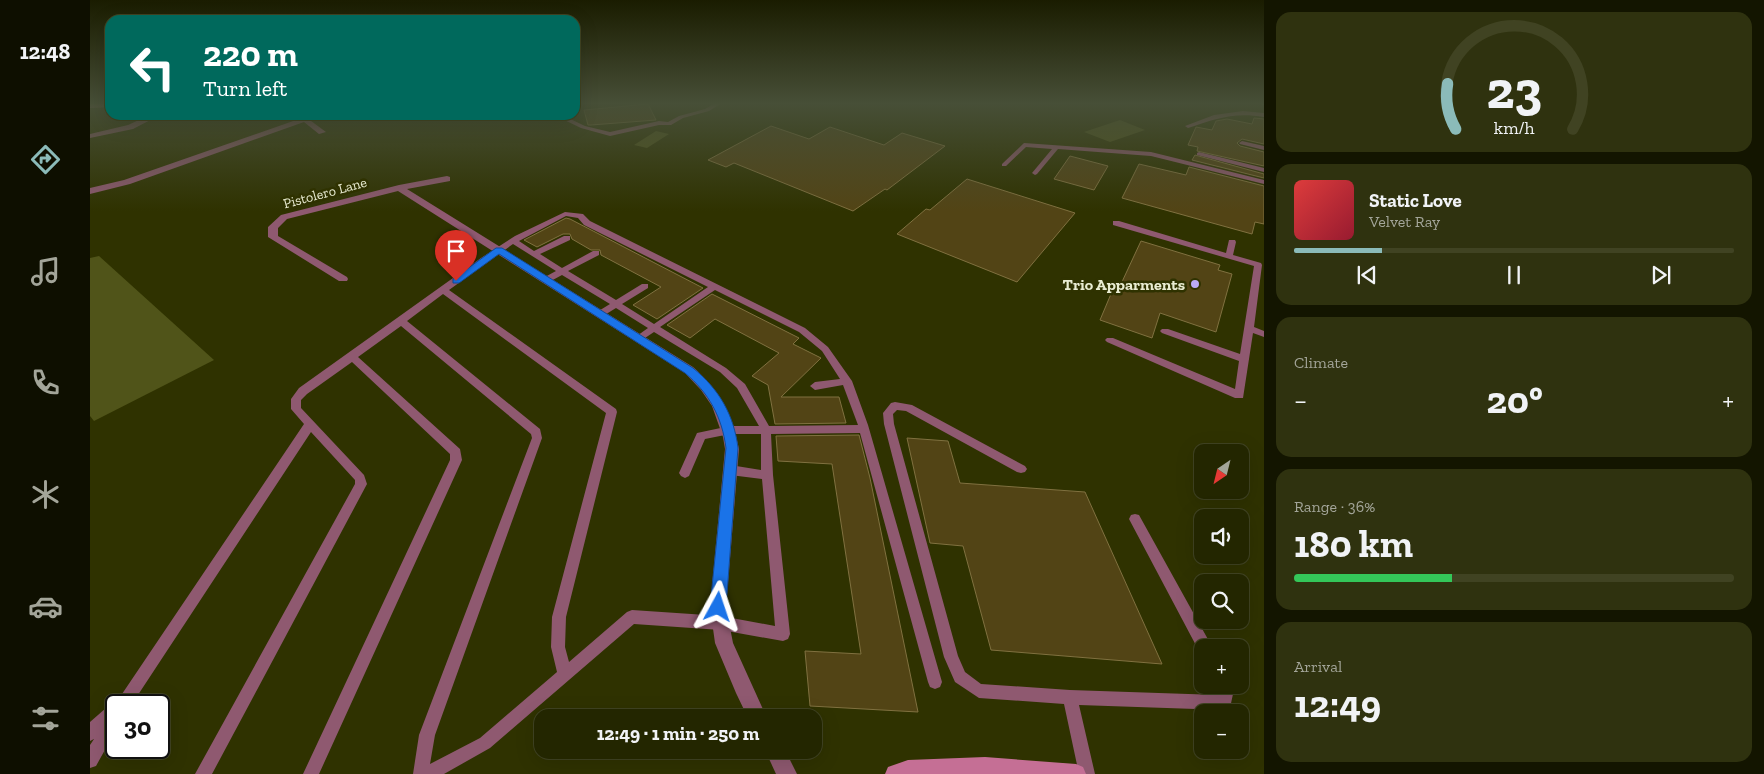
<!DOCTYPE html>
<html lang="en">
<head>
<meta charset="utf-8">
<style>
  body { margin:0; font-family:"Zilla Slab",serif; background:#2f320f; color:#f1f3f6; height:100vh; display:flex; flex-direction:column; font-size:19px; white-space:nowrap }
  * { box-sizing:border-box; margin:0 }
  p { font-size:16px; color:#a3a599 }
  .icon { flex:none; width:28px; height:28px; fill:none; stroke:currentColor; stroke-width:2; stroke-linecap:round; stroke-linejoin:round }
  .map { position:relative; flex:1; overflow:hidden }
  .drawer { display:flex; flex-direction:column; gap:12px; padding:12px; background:#131500; width:500px }
  .drawer>* { flex:none }
  .top-card { position:absolute; left:15px; top:15px; width:475px; height:105px; border-radius:15px; box-shadow:0 5px 20px #0002,0 0 0 1px #404322; background:#00695c; color:#fff; overflow:hidden }
  .needle { width:32px; rotate:215deg }
  .fabs { position:absolute; left:1104px; top:444px; display:grid; gap:10px }
  .fabs a { display:grid; place-items:center; width:55px; height:55px; border-radius:10px; background:#232600; box-shadow:0 5px 20px #0002,0 0 0 1px #404322; font-size:25px }
  .speed { position:absolute; left:15px; top:694px; display:flex; gap:10px; font-size:25px; font-weight:700; text-align:center }
  .speed>* { display:grid; place-content:center; width:65px; height:65px; border-radius:50%; background:#232600; box-shadow:0 5px 20px #0002,0 0 0 1px #404322; line-height:1 }
  .speed .limit { border:2px solid #111; border-radius:8px; background:#fff; color:#111 }
  .pin { position:absolute; display:grid; place-items:center; width:42px; height:42px; color:#fff; margin:-51px -21px; border-radius:50% 50% 50% 0; rotate:-45deg; box-shadow:0 0 5px #0007 }
  .pin .icon { rotate:45deg }
  .me { position:absolute; width:55px; margin:-28px; rotate:5deg; stroke-linejoin:round; filter:drop-shadow(0 0 4px #0008) }
  .turn { display:flex; align-items:center; gap:18px; height:105px; padding:0 15px; font-size:22px }
  .turn .icon { width:65px; height:65px; stroke-width:2.5 }
  .turn b { display:block; font-size:35px; line-height:42px }
  .big { font-size:38px; font-weight:800; line-height:1.1 }
  .drawer .tile { flex:1; display:flex; flex-direction:column; justify-content:center; gap:8px; min-width:0; padding:0 18px; border-radius:15px; background:#2f320f }
  .drawer .dial { align-items:center; gap:0 }
  .dial svg { height:130px; overflow:visible; fill:none; stroke:#404322; stroke-width:7; stroke-linecap:round; text-anchor:middle }
  .dial text { fill:#f1f3f6; stroke:none }
  .song { display:flex; align-items:center; gap:15px }
  .cover { width:60px; height:60px; border-radius:8px; background:linear-gradient(135deg,hsl(0 70% 55%),hsl(350 70% 35%)) }
  .played { height:5px; border-radius:2px; background:linear-gradient(90deg,#8bbbb9 20%,#404322 20%) }
  .keys { display:flex; justify-content:space-around; direction:ltr }
  .heat { display:flex; justify-content:space-between; align-items:center; font-size:28px; direction:ltr }
  .charge { height:8px; border-radius:4px; background:linear-gradient(90deg,#34c759 36%,#404322 0) }
  .trip { position:absolute; left:444px; top:709px; width:288px; height:50px; border-radius:15px; background:#232600; box-shadow:0 5px 20px #0002,0 0 0 1px #404322; font-weight:800; line-height:50px; text-align:center }
  main { display:flex; flex:1; min-height:0 }
  .tab-bar { display:flex; flex-direction:column; width:90px; justify-content:space-around; align-items:center; background:#0e0f00; color:#a3a599 }
  .tab-bar .icon { width:35px; height:35px }
  .tab-bar .active { color:#8bbbb9 }
  .tab-bar b { font-size:22px; color:#f1f3f6 }
  .map>svg:first-child { display:block }
  .green { fill:#505419 }
  .building { fill:#524415; stroke:#807140 }
  .lines { fill:none; stroke-linecap:round; stroke-linejoin:round }
  .lane { fill:#8f5970; fill-rule:evenodd }
  .street { fill:#8f5970; fill-rule:evenodd }
  .secondary { fill:#c56f95; fill-rule:evenodd }
  .route { fill:#1a73e8; stroke:#114b97 }
  .poi-dot { fill:#baaaf7; stroke:#2f3200; stroke-width:2 }
  .labels { text-anchor:middle; dominant-baseline:central; stroke-width:5; stroke-linejoin:round; paint-order:stroke }
  .far-street-label { font-size:14px; fill:#e9ecd2; stroke:#2f3200 }
  .poi-label { font-size:16px; font-weight:bold; fill:#e9ecd2; stroke:#2f3200; text-anchor:end }
</style>
</head>
<body>
<main>
<nav class="tab-bar">
<b>12:48</b>
<svg class="icon active" aria-label="directions" viewBox="0 0 24 24"><path d="M12 3l9 9-9 9-9-9zM9 14v-3h6M13 9l2 2-2 2"/></svg>
<svg class="icon" aria-label="music" viewBox="0 0 24 24"><path d="M9 18V5l10-2v13"/><circle cx="6" cy="18" r="3"/><circle cx="16" cy="16" r="3"/></svg>
<svg class="icon" aria-label="phone" viewBox="0 0 24 24"><path d="M5 4h4l2 5-3 2q2 4 5 5l2-3 5 2v4C11 20 4 13 5 4z"/></svg>
<svg class="icon" aria-label="climate" viewBox="0 0 24 24"><path d="M12 3v18M4 7l16 10M4 17L20 7"/></svg>
<svg class="icon" aria-label="car" viewBox="0 0 24 24"><path d="M5 17H2v-5l4-1 3-4h7l3 4 3 1v5h-3M9 17h6M6 11h13"/><circle cx="7" cy="17" r="2"/><circle cx="17" cy="17" r="2"/></svg>
<svg class="icon" aria-label="filters" viewBox="0 0 24 24"><path d="M4 7h16M4 17h16"/><circle cx="9" cy="7" r="2"/><circle cx="15" cy="17" r="2"/></svg>
</nav>
<div class="map">
<svg width="1174" height="774" viewBox="0 0 1174 774">
  <rect width="100%" height="100%" fill="#2f3200"/>
  <g class="green">
    <path d="M 1030,120 L 1055,130 L 1020,142 L 994,132 Z"/>
    <path d="M 566,131 L 579,134 L 557,148 L 544,145 Z"/>
    <path d="M 9,256 L 124,360 L 4,421 L 0,416 L 0,258 Z"/>
  </g>
  <g class="building">
    <path d="M 558,104 L 566,120 L 501,125 L 498,125 L 494,110 Z"/>
    <path d="M 1164,118 L 1174,119 L 1174,144 L 1152,139 L 1147,143 L 1150,146 L 1174,152 L 1174,166 L 1107,151 L 1108,147 L 1098,145 L 1106,127 L 1122,130 L 1126,121 L 1137,119 L 1162,124 Z"/>
    <path d="M 681,126 L 719,139 L 740,127 L 794,145 L 812,133 L 855,146 L 797,190 L 795,189 L 763,211 L 644,163 L 636,167 L 618,160 Z"/>
    <path d="M 1105,155 L 1174,174 L 1174,178 L 1102,160 Z"/>
    <path d="M 980,156 L 1018,166 L 1004,190 L 964,179 Z"/>
    <path d="M 1049,164 L 1096,175 L 1099,167 L 1174,186 L 1174,224 L 1165,222 L 1162,234 L 1032,198 Z"/>
    <path d="M 877,179 L 985,213 L 927,282 L 807,234 L 836,209 L 840,210 Z"/>
    <path d="M 476,218 L 480,219 L 613,288 L 567,319 L 543,305 L 571,287 L 511,255 L 510,250 L 501,250 L 482,239 L 480,234 L 473,234 L 447,247 L 434,240 Z"/>
    <path d="M 1051,241 L 1130,265 L 1128,270 L 1142,274 L 1126,332 L 1070,313 L 1062,338 L 1010,320 L 1026,282 L 1031,284 Z"/>
    <path d="M 622,294 L 709,338 L 703,344 L 731,358 L 691,397 L 749,397 L 756,423 L 685,424 L 678,385 L 662,376 L 689,353 L 625,319 L 600,338 L 577,325 Z"/>
    <path d="M 769,435 L 780,478 L 828,712 L 720,706 L 715,651 L 771,654 L 742,464 L 688,461 L 686,436 Z"/>
    <path d="M 817,438 L 858,441 L 870,483 L 995,492 L 1072,664 L 901,650 L 873,546 L 840,543 Z"/>
  </g>
  <g class="lines">
    <g class="lane">
      <path d="M 485,103 L 492,103 L 485,106 Z"/>
      <path d="M 625,103 L 632,103 L 619,111 L 593,118 L 581,125 L 569,125 L 520,136 L 491,128 L 464,115 L 472,115 L 495,126 L 520,132 L 569,121 L 578,122 L 589,116 L 615,109 Z"/>
      <path d="M 1169,103 L 1174,103 L 1174,105 L 1170,104 Z"/>
      <path d="M 1153,111 L 1174,113 L 1174,117 C 1143,112 1126,119 1098,128 L 1095,126 L 1124,115 Z"/>
      <path d="M 1152,141 L 1174,146 L 1174,150 L 1150,144 L 1149,143 Z"/>
      <path d="M 934,143 L 1061,152 L 1174,180 L 1174,184 L 1061,156 L 968,149 L 947,174 L 945,175 L 942,173 L 962,149 L 936,147 L 916,166 L 912,166 L 912,164 Z"/>
      <path d="M 1109,152 L 1174,168 L 1174,172 L 1107,155 L 1107,153 Z"/>
      <path d="M 475,212 L 493,214 L 500,221 L 715,328 L 738,347 L 762,381 L 778,425 L 852,682 L 850,687 L 845,689 L 840,687 L 838,682 L 770,433 L 681,434 L 683,475 L 700,634 L 698,639 L 693,641 L 631,630 L 544,624 L 400,748 L 354,774 L 323,774 L 329,735 L 442,438 L 441,434 L 311,326 L 268,357 L 370,449 L 372,460 L 229,774 L 213,774 L 360,460 L 360,454 L 262,362 L 217,394 L 211,400 L 211,408 L 274,475 L 277,484 L 122,774 L 105,774 L 265,484 L 265,480 L 221,432 L 42,704 L 26,705 L 26,730 L 6,766 L 0,768 L 0,745 L 4,739 L 0,741 L 0,722 L 32,694 L 214,424 L 201,409 L 201,399 L 209,388 L 391,258 L 425,236 ZM 476,216 L 488,218 L 494,225 L 618,287 L 564,324 L 532,304 L 558,288 L 558,284 L 552,284 L 526,300 L 478,271 L 509,255 L 509,251 L 503,251 L 472,268 L 450,254 L 480,240 L 480,236 L 474,236 L 444,251 L 429,241 ZM 423,244 L 466,271 L 453,278 L 453,282 L 459,282 L 472,275 L 520,304 L 507,312 L 506,314 L 507,316 L 513,316 L 526,308 L 558,328 L 544,338 L 546,340 L 552,340 L 564,332 L 630,372 L 647,388 L 669,426 L 640,426 L 607,433 L 589,473 L 591,476 L 595,478 L 599,476 L 615,439 L 640,434 L 671,434 L 671,470 L 640,465 L 636,467 L 634,470 L 636,473 L 640,475 L 672,479 L 685,626 L 631,616 L 542,610 L 537,612 L 479,662 L 475,647 L 476,617 L 527,412 L 526,409 L 359,290 ZM 625,290 L 709,332 L 732,351 L 750,379 L 725,382 L 720,386 L 725,390 L 753,385 L 768,425 L 679,426 L 655,384 L 636,368 L 570,327 ZM 353,294 L 516,413 L 462,617 L 461,647 L 467,672 L 390,738 L 340,764 L 345,735 L 452,438 L 450,429 L 317,321 Z"/>
      <path d="M 1023,221 L 1029,221 L 1136,253 L 1139,240 L 1145,240 L 1146,242 L 1143,255 L 1171,263 L 1172,265 L 1164,327 L 1174,331 L 1174,337 L 1163,333 L 1153,398 L 1145,398 L 1017,342 L 1015,340 L 1017,338 L 1023,338 L 1145,389 L 1149,361 L 1072,333 L 1070,331 L 1072,329 L 1078,329 L 1150,354 L 1164,266 L 1023,225 Z"/>
      <path d="M 805,402 L 822,405 L 935,466 L 937,469 L 935,472 L 931,473 L 927,472 L 816,411 L 807,410 L 803,414 L 804,424 L 868,656 L 875,672 L 891,684 L 980,690 L 1128,695 L 1127,685 L 1141,685 L 1143,694 L 1140,708 L 1135,710 L 989,705 L 1005,774 L 989,774 L 974,704 L 889,698 L 865,682 L 854,657 L 794,424 L 793,413 L 801,403 Z"/>
      <path d="M 1045,514 L 1049,515 L 1120,643 L 1122,648 L 1112,648 L 1112,654 L 1110,653 L 1039,519 L 1041,515 Z"/>
    </g>
    <g class="street">
      <path d="M 60,115 L 70,115 L 43,129 L 0,138 L 0,134 L 38,125 Z"/>
      <path d="M 204,115 L 213,115 L 236,132 L 229,134 L 214,122 L 40,184 L 0,194 L 0,188 L 34,180 L 209,119 Z"/>
      <path d="M 357,176 L 360,177 L 360,181 L 317,189 L 603,367 C 629,390 643,416 649,449 L 636,607 L 643,643 L 677,718 L 658,718 L 646,693 L 625,643 L 620,607 L 635,449 L 633,437 L 622,406 L 611,390 L 595,373 L 308,191 L 197,219 L 188,228 L 188,236 L 257,277 L 258,279 L 257,281 L 249,281 L 178,237 L 178,227 L 191,215 L 309,185 Z"/>
      <path d="M 675,750 L 695,750 L 707,774 L 686,774 Z"/>
    </g>
    <g class="secondary">
      <path d="M 20,103 L 20,107 L 0,108 L 0,104 Z"/>
      <path d="M 895,757 L 986,764 L 993,767 L 996,774 L 795,774 L 798,767 L 818,760 Z"/>
    </g>
  </g>
  <linearGradient id="sky" x2="0" y2="1"><stop stop-color="#1a1c00"/><stop offset="0.49" stop-color="#474f37"/><stop offset="1" stop-color="#474f37" stop-opacity="0"/></linearGradient>
  <rect width="1174" height="211" fill="url(#sky)"/>
  <path class="route" d="M 406,248 L 412,248 L 603,368 C 629,389 644,415 648,448 L 636,607 L 634,612 L 628,614 L 623,612 L 620,607 L 636,448 C 632,417 619,393 595,373 L 409,254 L 369,283 L 363,283 L 363,279 Z"/>
  <circle class="poi-dot" cx="1105" cy="284" r="5"/>
  <g class="labels">
    <g class="far-street-label">
      <text transform="translate(235 193) rotate(-15)">Pistolero Lane</text>
    </g>
    <g class="poi-label">
      <text x="1095" y="284">Trio Apparments</text>
    </g>
  </g>
</svg>
<div class="fabs">
<a><svg class="needle" viewBox="-14 -14 28 28"><path d="M0-13l5 13h-10z" fill="#e53935"/><path d="M0 13l5-13h-10z" fill="#a3a599"/></svg></a>
<a><svg class="icon" aria-label="sound" viewBox="0 0 24 24"><path d="M4 9h4l5-4v14l-5-4H4zM17 9q2 3 0 6"/></svg></a>
<a><svg class="icon" aria-label="search" viewBox="0 0 24 24"><circle cx="10" cy="10" r="6"/><path d="M15 15l6 6"/></svg></a>
<a>+</a>
<a>−</a>
</div>
<div class="speed"><div class="limit">30</div></div>
<div class="pin" style="left:366px;top:281px;background:#d93025"><svg class="icon" aria-label="arrive" viewBox="0 0 24 24"><path d="M6 21V4h12l-3 4 3 4H6"/></svg></div>
<svg class="me" style="left:628px;top:607px" viewBox="-20 -20 40 40"><path d="M0-17L14 15 0 8-14 15z" fill="#1a73e8" stroke="#fff" stroke-width="4"/></svg>
<div class="trip">12:49 · 1 min · 250 m</div>
<div class="top-card">
<div class="turn"><svg class="icon" aria-label="left" viewBox="0 0 24 24"><path d="M17 20v-9H6M10 6l-5 5 5 5"/></svg><div><b>220 m</b>Turn left</div></div>
</div>
</div>
<section class="drawer">
<div class="tile dial"><svg viewBox="0 0 100 80">
<path d="M14 69A42 42 0 1 1 86 69"/>
<path d="M14 69A42 42 0 0 1 9 41" stroke="#8bbbb9"/>
<text x="50" y="56" font-size="32" font-weight="700">23</text>
<text x="50" y="72" font-size="11">km/h</text>
</svg></div>
<div class="tile">
<div class="song"><i class="cover"></i><div><b>Static Love</b><p>Velvet Ray</p></div></div>
<div class="played"></div>
<div class="keys"><svg class="icon" aria-label="previous" viewBox="0 0 24 24"><path d="M18 5L8 12l10 7zM5 5v14"/></svg><svg class="icon" aria-label="pause" viewBox="0 0 24 24"><path d="M8 5v14M16 5v14"/></svg><svg class="icon" aria-label="next" viewBox="0 0 24 24"><path d="M6 5l10 7-10 7zM19 5v14"/></svg></div>
</div>
<div class="tile"><p>Climate</p>
<div class="heat"><a>−</a><b class="big">20°</b><a>+</a></div>
</div>
<div class="tile"><p>Range · 36%</p><b class="big">180 km</b><div class="charge"></div></div>
<div class="tile"><p>Arrival</p><b class="big">12:49</b></div>
</section>
</main>
</body>
</html>
